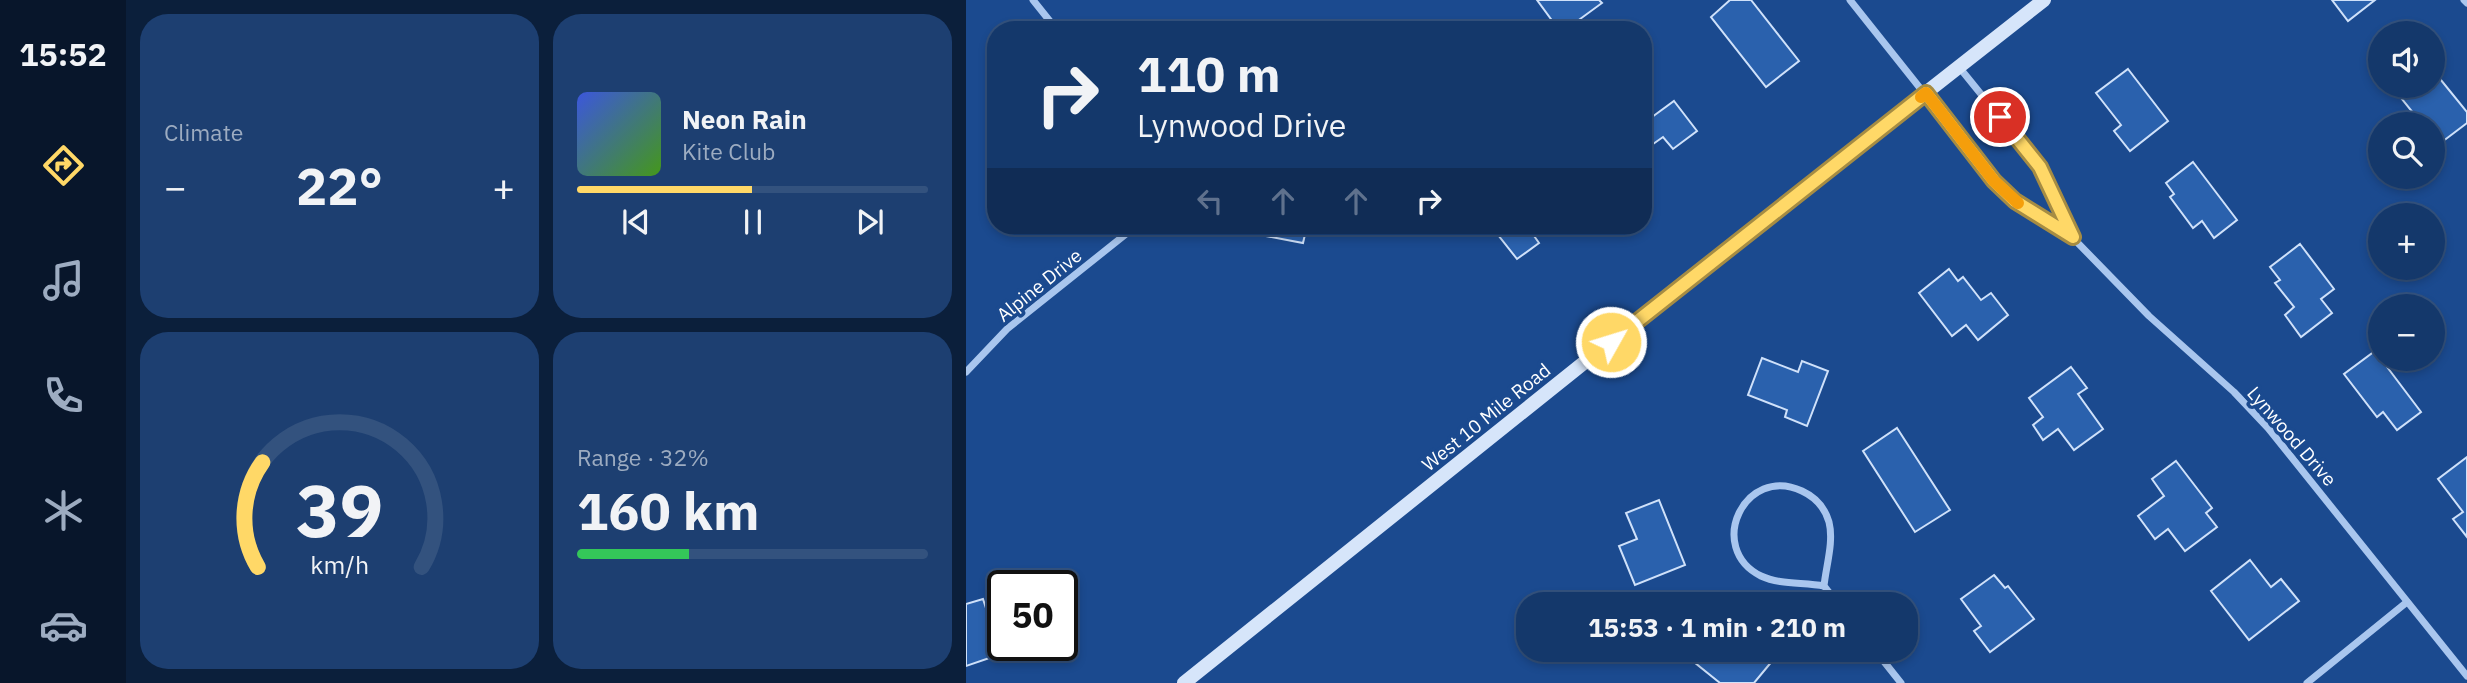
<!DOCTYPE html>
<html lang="en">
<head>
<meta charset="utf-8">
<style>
  body { margin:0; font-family:"IBM Plex Sans",sans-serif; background:#1d3f71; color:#f1f3f6; height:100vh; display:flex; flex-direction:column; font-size:26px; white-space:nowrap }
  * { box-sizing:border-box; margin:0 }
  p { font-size:23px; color:#9dacc1 }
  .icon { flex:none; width:38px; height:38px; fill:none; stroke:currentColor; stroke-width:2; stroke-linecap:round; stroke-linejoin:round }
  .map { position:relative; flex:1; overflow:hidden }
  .panel { display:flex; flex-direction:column; gap:14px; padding:14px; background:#0b1f3b; width:840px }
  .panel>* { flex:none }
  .guide { position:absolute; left:21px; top:21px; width:665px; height:214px; border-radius:28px; box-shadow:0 4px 10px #0003,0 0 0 2px #33527e; background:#14386b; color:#f1f3f6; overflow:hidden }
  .tools { position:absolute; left:1402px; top:21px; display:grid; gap:14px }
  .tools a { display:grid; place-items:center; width:77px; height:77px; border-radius:50%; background:#14386b; box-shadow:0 4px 10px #0003,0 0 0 2px #33527e; font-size:35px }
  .speed { position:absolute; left:21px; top:570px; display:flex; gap:14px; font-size:35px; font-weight:700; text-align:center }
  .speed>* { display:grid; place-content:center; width:91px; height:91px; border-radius:50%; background:#14386b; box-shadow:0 4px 10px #0003,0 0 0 2px #33527e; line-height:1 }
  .speed .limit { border:4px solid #111; border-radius:10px; background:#fff; color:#111 }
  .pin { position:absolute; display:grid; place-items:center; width:60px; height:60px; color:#fff; margin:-30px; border:4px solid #fff; border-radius:50%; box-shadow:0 2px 7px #0007 }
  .me { position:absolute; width:77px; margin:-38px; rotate:51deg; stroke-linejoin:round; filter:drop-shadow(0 0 5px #0008) }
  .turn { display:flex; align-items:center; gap:24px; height:147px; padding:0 35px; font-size:32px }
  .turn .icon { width:91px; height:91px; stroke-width:2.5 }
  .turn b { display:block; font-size:49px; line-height:60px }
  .lanes { display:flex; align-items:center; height:66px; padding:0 35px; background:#0003; justify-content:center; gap:35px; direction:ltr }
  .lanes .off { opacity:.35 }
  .big { font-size:52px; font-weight:700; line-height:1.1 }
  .panel .widget { flex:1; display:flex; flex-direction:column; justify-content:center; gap:10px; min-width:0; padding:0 24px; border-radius:28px; background:#1d3f71 }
  .panel .dial { align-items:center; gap:0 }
  .dial svg { height:182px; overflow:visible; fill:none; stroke:#33527e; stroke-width:7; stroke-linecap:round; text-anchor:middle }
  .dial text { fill:#f1f3f6; stroke:none }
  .song { display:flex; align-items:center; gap:21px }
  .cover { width:84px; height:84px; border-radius:10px; background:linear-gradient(135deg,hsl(230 70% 55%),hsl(100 70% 35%)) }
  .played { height:7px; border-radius:4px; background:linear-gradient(90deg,#ffd867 50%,#33527e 50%) }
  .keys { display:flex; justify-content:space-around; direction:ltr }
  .heat { display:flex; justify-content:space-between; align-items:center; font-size:38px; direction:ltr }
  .charge { height:10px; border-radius:5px; background:linear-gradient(90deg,#34c759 32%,#33527e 0) }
  .panel .tiles { flex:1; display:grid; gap:14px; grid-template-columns:repeat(2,1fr) }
  .trip { position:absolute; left:550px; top:592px; width:402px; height:70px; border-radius:28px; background:#14386b; box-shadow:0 4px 10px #0003,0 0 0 2px #33527e; font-weight:700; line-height:70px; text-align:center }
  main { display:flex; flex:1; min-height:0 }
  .tab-bar { display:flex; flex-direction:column; width:126px; justify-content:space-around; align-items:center; background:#08162b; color:#9dacc1 }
  .tab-bar .icon { width:49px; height:49px }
  .tab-bar .active { color:#ffd867 }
  .tab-bar b { font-size:32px; color:#f1f3f6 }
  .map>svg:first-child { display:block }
  .building { fill:#2a61ad; stroke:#cfe1fa; stroke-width:2 }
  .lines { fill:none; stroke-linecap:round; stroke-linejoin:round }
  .street { stroke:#a9c6ee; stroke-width:7 }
  .secondary { stroke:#d6e5fa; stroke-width:14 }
  .route-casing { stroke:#a68c43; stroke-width:18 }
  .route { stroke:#ffd867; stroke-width:12 }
  .slow { stroke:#f59e0b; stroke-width:12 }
  .labels { text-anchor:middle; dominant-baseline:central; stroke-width:7; stroke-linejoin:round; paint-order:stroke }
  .street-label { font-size:19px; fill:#fff; stroke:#1b4a8f }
</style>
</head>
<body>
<main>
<nav class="tab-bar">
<b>15:52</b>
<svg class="icon active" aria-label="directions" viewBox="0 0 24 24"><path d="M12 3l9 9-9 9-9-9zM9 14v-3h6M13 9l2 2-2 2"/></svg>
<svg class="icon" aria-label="music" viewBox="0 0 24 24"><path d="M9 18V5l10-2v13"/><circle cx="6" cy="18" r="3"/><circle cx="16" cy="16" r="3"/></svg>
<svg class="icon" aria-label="phone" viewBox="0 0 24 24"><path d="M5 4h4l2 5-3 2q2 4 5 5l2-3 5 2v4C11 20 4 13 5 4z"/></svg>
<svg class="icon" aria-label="climate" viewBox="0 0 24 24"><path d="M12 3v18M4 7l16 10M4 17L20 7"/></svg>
<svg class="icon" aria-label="car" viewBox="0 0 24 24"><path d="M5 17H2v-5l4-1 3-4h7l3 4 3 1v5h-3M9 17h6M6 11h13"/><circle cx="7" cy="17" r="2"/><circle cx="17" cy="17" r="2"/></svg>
</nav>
<section class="panel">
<div class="tiles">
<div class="widget"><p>Climate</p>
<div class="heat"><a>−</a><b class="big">22°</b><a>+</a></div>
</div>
<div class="widget">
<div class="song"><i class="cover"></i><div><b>Neon Rain</b><p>Kite Club</p></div></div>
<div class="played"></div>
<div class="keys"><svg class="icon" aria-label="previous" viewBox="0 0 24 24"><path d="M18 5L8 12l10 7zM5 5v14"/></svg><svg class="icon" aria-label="pause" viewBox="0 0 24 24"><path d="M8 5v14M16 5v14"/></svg><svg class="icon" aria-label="next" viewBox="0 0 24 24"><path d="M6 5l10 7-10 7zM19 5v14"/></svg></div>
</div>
<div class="widget dial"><svg viewBox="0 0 100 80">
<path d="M14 69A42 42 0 1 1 86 69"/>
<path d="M14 69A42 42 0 0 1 16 23" stroke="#ffd867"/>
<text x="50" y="56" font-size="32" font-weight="700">39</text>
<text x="50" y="72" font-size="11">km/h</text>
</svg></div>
<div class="widget"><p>Range · 32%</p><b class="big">160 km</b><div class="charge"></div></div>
</div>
</section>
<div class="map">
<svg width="1501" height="683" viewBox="0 0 1501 683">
  <rect width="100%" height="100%" fill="#1b4a8f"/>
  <g class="building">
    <path d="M 571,0 L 633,0 L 636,3 L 599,30 L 593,30 Z"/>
    <path d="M 764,0 L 785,0 L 833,61 L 800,87 L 745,17 Z"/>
    <path d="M 1366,0 L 1409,0 L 1382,21 Z"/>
    <path d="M 447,24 L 474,30 L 446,30 Z"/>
    <path d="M 1162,69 L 1202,121 L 1164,151 L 1148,131 L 1155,125 L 1130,93 Z"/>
    <path d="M 1466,69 L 1501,112 L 1501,123 L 1472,145 L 1466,138 L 1466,124 L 1456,124 L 1431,93 L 1440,86 L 1466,86 Z"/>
    <path d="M 708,101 L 731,131 L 707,149 L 697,137 L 677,151 L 677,114 L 682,120 Z"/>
    <path d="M 1227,162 L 1271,220 L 1248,238 L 1236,221 L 1227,228 L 1204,197 L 1208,194 L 1200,183 Z"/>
    <path d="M 285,226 L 341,226 L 337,243 L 284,233 Z"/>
    <path d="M 525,226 L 575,226 L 566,233 L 573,243 L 551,259 Z"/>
    <path d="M 1334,244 L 1368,289 L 1355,299 L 1366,313 L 1335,337 L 1319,315 L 1328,307 L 1309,283 L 1314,280 L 1304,267 Z"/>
    <path d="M 983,269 L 992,281 L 997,277 L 1015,300 L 1025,293 L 1042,315 L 1012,340 L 1000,325 L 986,336 L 953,293 Z"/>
    <path d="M 1409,351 L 1455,412 L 1431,430 L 1417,412 L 1411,417 L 1378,374 Z"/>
    <path d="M 796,358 L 832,372 L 836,361 L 862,371 L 841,426 L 819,417 L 821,410 L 782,395 Z"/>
    <path d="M 1105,367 L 1121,388 L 1112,394 L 1137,429 L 1108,450 L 1092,429 L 1077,440 L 1067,425 L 1077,417 L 1063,398 Z"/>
    <path d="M 931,428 L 984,510 L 949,532 L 897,451 Z"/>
    <path d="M 1501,457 L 1501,537 L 1487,519 L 1497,512 L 1472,479 Z"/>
    <path d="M 1210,461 L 1246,508 L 1240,513 L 1251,527 L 1219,551 L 1202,529 L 1189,539 L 1172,516 L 1198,496 L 1186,479 Z"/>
    <path d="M 693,500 L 719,565 L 669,585 L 653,546 L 671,539 L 660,513 Z"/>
    <path d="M 1284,560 L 1305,587 L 1315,579 L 1333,601 L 1283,640 L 1245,591 Z"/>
    <path d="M 1028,575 L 1039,588 L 1042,586 L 1068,619 L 1024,652 L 1008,631 L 1015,626 L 995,599 Z"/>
    <path d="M 17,599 L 35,654 L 0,666 L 0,604 Z"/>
    <path d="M 730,649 L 775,649 L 782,656 L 788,649 L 794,649 L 807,660 L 788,683 L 754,683 L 723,658 Z"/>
  </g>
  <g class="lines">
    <g class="street">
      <path d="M 67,0 L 91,30"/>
      <path d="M 884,0 L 1028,181 L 1049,201 L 1106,237 L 1183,316 L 1268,392 L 1302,428 L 1501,676"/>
      <path d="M 1498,0 L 1501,3"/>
      <path d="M 993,67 L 1074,167 L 1106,236"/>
      <path d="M 0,372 L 41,329 L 170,226"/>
      <path d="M 858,586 C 860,566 868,542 863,522 C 859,508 849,497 836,491 C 779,464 739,548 795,576 C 814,585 838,582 858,586 L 872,604"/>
      <path d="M 908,649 L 935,683"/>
      <path d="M 1341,683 L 1441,602"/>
    </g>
    <path class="secondary" d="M 218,683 L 715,285 L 1078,0"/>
  </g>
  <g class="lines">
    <defs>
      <path id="route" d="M 645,342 L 960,93 L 1028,181 L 1049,201 L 1107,237 L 1074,167 L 1034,117"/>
    </defs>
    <use href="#route" class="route-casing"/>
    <use href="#route" class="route"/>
    <path class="slow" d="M 955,97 L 960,93 L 1028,181 L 1052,203"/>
  </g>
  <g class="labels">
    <g class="street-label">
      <text transform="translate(73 285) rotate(-39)">Alpine Drive</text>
      <text transform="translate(520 417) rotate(-39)">West 10 Mile Road</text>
      <text transform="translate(1326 436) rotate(49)">Lynwood Drive</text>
    </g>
  </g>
</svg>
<div class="tools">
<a><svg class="icon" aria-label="sound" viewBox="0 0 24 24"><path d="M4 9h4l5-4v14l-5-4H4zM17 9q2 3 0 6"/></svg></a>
<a><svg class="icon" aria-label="search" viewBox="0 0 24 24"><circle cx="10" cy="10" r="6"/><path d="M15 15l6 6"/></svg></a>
<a>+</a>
<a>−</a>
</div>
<div class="speed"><div class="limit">50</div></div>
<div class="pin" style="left:1034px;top:117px;background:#d93025"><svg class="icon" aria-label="arrive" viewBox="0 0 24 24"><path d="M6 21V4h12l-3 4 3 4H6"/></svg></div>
<svg class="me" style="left:645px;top:342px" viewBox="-20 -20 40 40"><circle r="17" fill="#ffd867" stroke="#fff" stroke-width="3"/><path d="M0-11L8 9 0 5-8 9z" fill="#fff"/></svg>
<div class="trip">15:53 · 1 min · 210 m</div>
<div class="guide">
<div class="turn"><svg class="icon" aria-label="right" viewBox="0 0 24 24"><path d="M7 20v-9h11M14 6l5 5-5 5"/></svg><div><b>110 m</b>Lynwood Drive</div></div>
<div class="lanes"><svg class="icon off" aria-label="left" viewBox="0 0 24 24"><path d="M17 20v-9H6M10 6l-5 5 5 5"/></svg><svg class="icon off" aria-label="ahead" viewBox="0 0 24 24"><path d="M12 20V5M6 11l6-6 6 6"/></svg><svg class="icon off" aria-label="ahead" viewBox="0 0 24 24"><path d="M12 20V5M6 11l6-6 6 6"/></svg><svg class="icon" aria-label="right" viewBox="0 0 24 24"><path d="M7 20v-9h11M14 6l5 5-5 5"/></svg></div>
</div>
</div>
</main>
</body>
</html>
